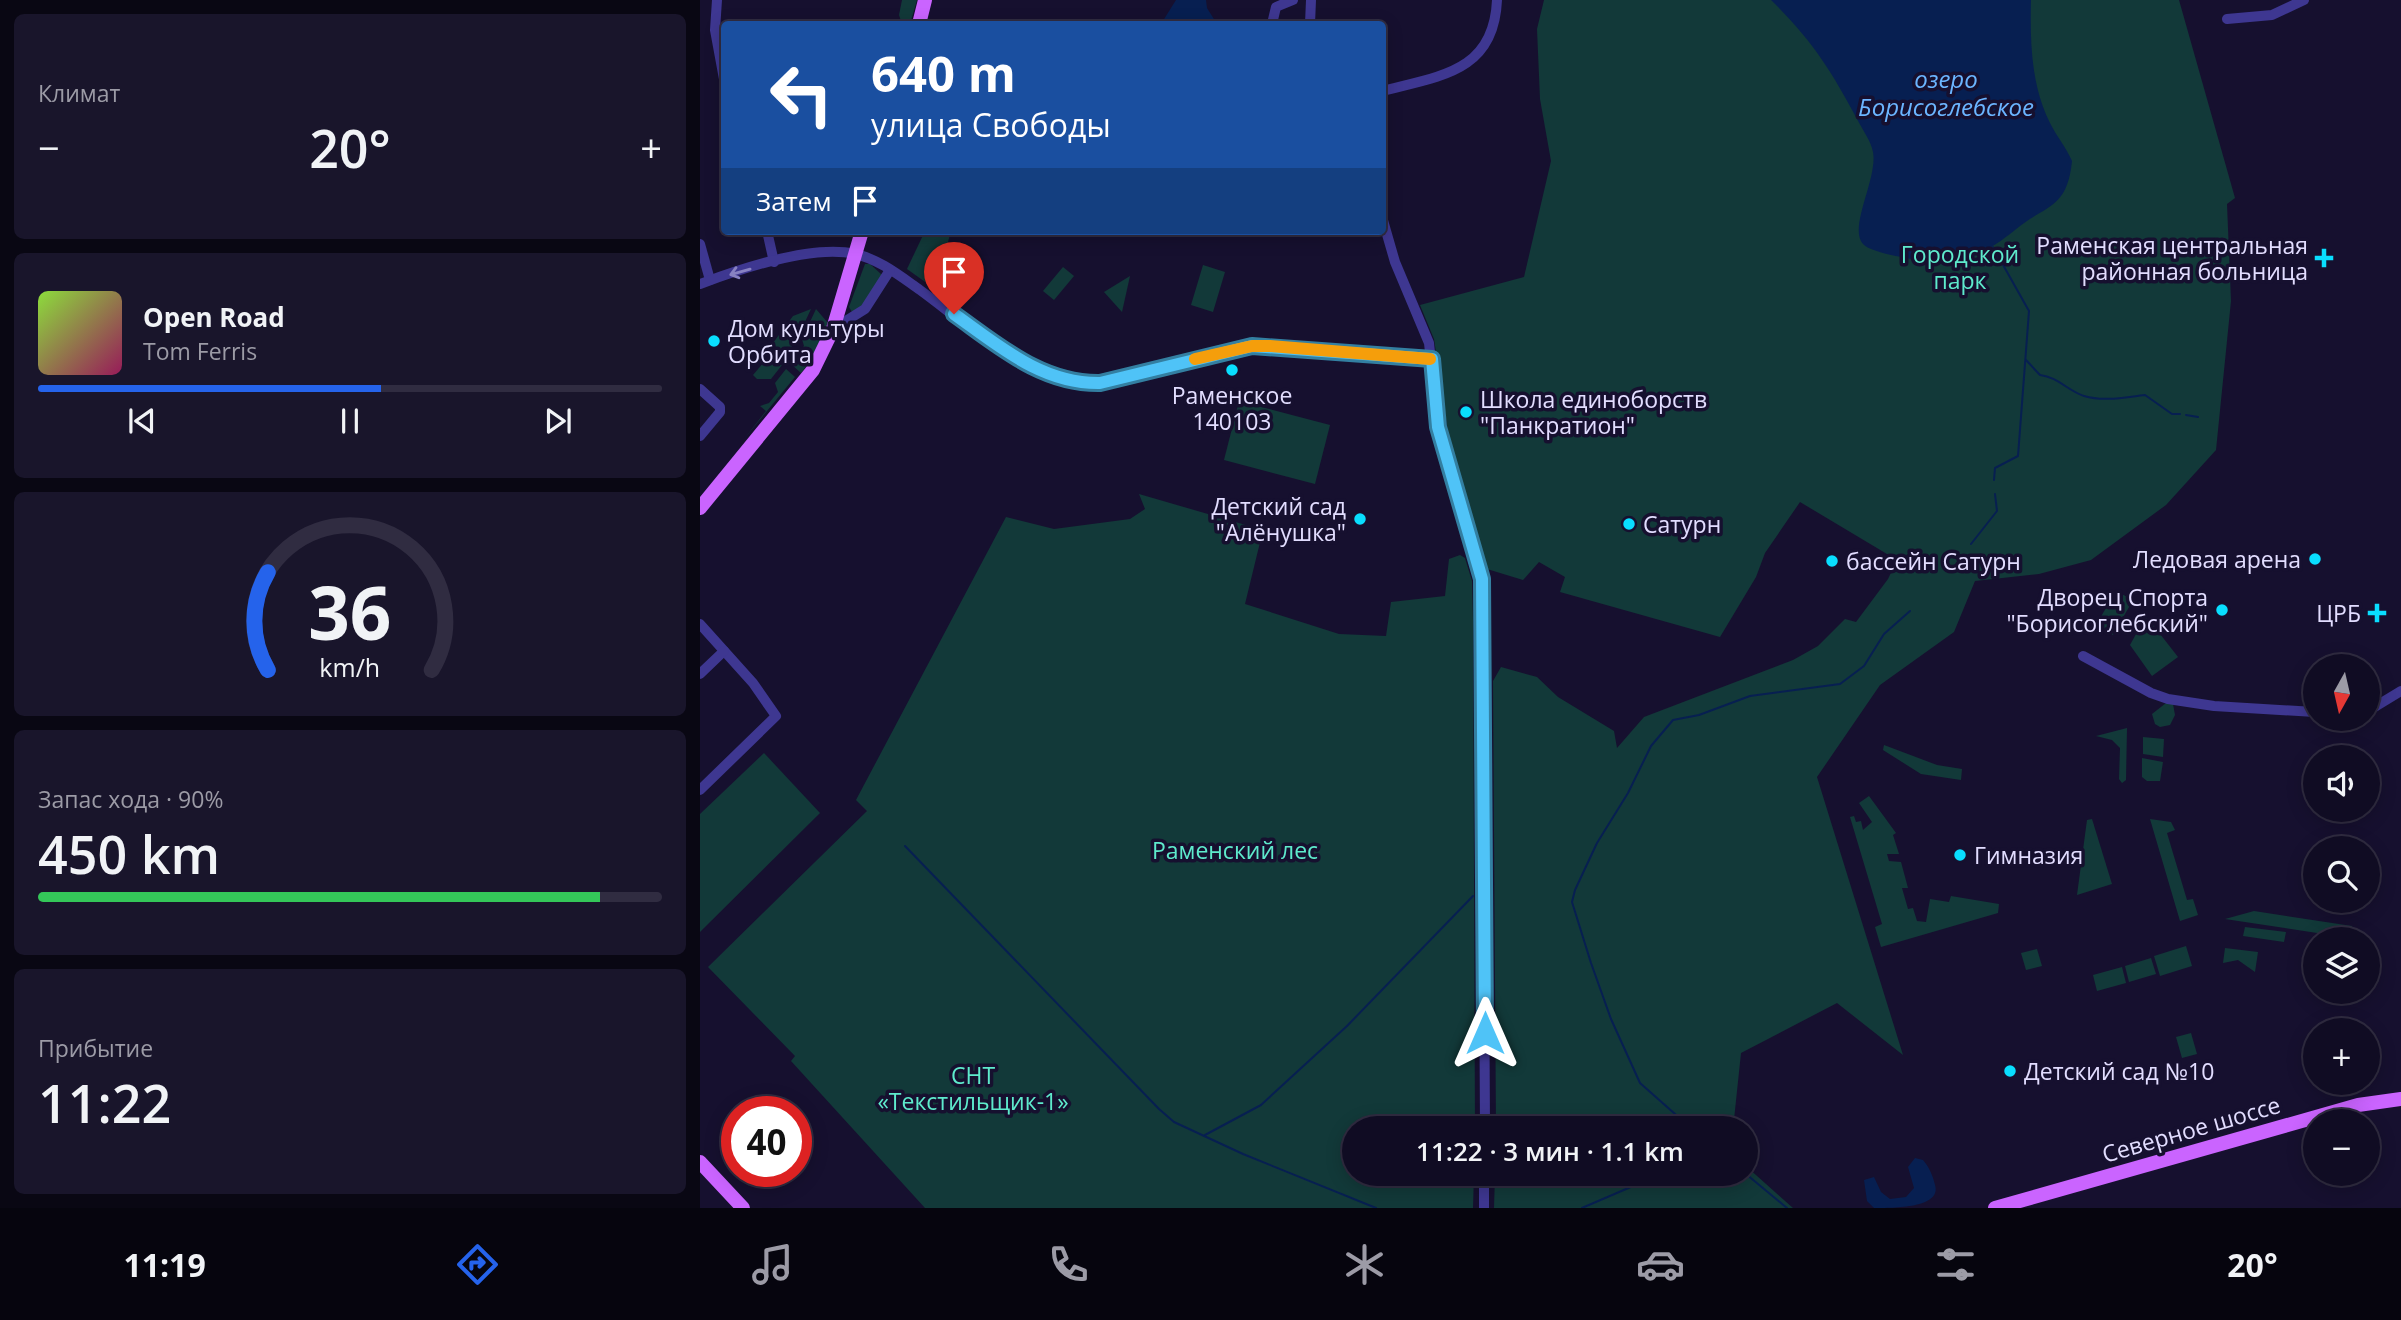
<!DOCTYPE html>
<html lang="ru">
<head>
<meta charset="utf-8">
<style>
  body { margin:0; font-family:"Open Sans",sans-serif; background:#19152b; color:#f1f3f6; height:100vh; display:flex; flex-direction:column; font-size:26px; white-space:nowrap }
  * { box-sizing:border-box; margin:0 }
  p { font-size:23px; color:#9c9ba6 }
  .icon { flex:none; width:38px; height:38px; fill:none; stroke:currentColor; stroke-width:2; stroke-linecap:round; stroke-linejoin:round }
  .map { position:relative; flex:1; overflow:hidden }
  .panel { display:flex; flex-direction:column; gap:14px; padding:14px; background:#090713; width:700px }
  .panel>* { flex:none }
  .top-card { position:absolute; left:21px; top:21px; width:665px; height:214px; border-radius:7px; box-shadow:0 4px 18px #0003,0 0 0 2px #302c41; background:#1a4fa0; color:#fff; overflow:hidden }
  .needle { width:46px; rotate:188deg }
  .controls { position:absolute; left:1603px; top:654px; display:grid; gap:14px }
  .controls a { display:grid; place-items:center; width:77px; height:77px; border-radius:50%; background:#100c23; box-shadow:0 4px 18px #0003,0 0 0 2px #302c41; font-size:35px }
  .speed { position:absolute; left:21px; top:1096px; display:flex; gap:14px; font-size:35px; font-weight:700; text-align:center }
  .speed>* { display:grid; place-content:center; width:91px; height:91px; border-radius:50%; background:#100c23; box-shadow:0 4px 18px #0003,0 0 0 2px #302c41; line-height:1 }
  .speed .limit { border:10px solid #d22; background:#fff; color:#111 }
  .pin { position:absolute; display:grid; place-items:center; width:60px; height:60px; color:#fff; margin:-72px -30px; border-radius:50% 50% 50% 0; rotate:-45deg; box-shadow:0 0 7px #0007 }
  .pin .icon { rotate:45deg }
  .me { position:absolute; width:77px; margin:-38px; rotate:0deg; stroke-linejoin:round; filter:drop-shadow(0 0 5px #0008) }
  .turn { display:flex; align-items:center; gap:24px; height:147px; padding:0 35px; font-size:32px }
  .turn .icon { width:91px; height:91px; stroke-width:2.5 }
  .turn b { display:block; font-size:49px; line-height:60px }
  .then { display:flex; align-items:center; height:66px; padding:0 35px; background:#0003; gap:14px; font-size:26px }
  .big { font-size:52px; font-weight:600; line-height:1.1 }
  .panel .widget { flex:1; display:flex; flex-direction:column; justify-content:center; gap:10px; min-width:0; padding:0 24px; border-radius:10px; background:#19152b }
  .panel .dial { align-items:center; gap:0 }
  .dial svg { height:182px; overflow:visible; fill:none; stroke:#302c41; stroke-width:7; stroke-linecap:round; text-anchor:middle }
  .dial text { fill:#f1f3f6; stroke:none }
  .song { display:flex; align-items:center; gap:21px }
  .cover { width:84px; height:84px; border-radius:10px; background:linear-gradient(135deg,hsl(90 70% 55%),hsl(330 70% 35%)) }
  .played { height:7px; border-radius:4px; background:linear-gradient(90deg,#2563eb 55%,#302c41 55%) }
  .keys { display:flex; justify-content:space-around; direction:ltr }
  .heat { display:flex; justify-content:space-between; align-items:center; font-size:38px; direction:ltr }
  .charge { height:10px; border-radius:5px; background:linear-gradient(90deg,#34c759 90%,#302c41 0) }
  .trip { position:absolute; left:642px; top:1116px; width:416px; height:70px; border-radius:35px; background:#100c23; box-shadow:0 4px 18px #0003,0 0 0 2px #302c41; font-weight:600; line-height:70px; text-align:center }
  .menu { display:flex; height:112px; justify-content:space-around; align-items:center; background:#06050e; color:#9c9ba6 }
  .menu .icon { width:49px; height:49px }
  .menu .on { color:#2563eb }
  .menu b { font-size:32px; color:#f1f3f6 }
  main { display:flex; flex:1; min-height:0 }
  .map>svg:first-child { display:block }
  .green { fill:#123939 }
  .water { fill:#071f51 }
  .lines { fill:none; stroke-linecap:round; stroke-linejoin:round }
  .stream { stroke:#071f51; stroke-width:2 }
  .minor { stroke:#3e3791; stroke-width:10 }
  .major { stroke:#ca64ff; stroke-width:14 }
  .oneway { stroke:#8882c2 }
  .route-casing { stroke:#337fa1; stroke-width:18 }
  .route { stroke:#4fc3f7; stroke-width:12 }
  .slow { stroke:#f59e0b; stroke-width:12 }
  .poi-dot { fill:#09deff; stroke:#16102f; stroke-width:2.5 }
  .labels { text-anchor:middle; dominant-baseline:central; stroke-width:7; stroke-linejoin:round; paint-order:stroke }
  .poi-label { font-size:23px; fill:#e2ddff; stroke:#16102f; text-anchor:start }
  .park-label { font-size:23px; fill:#5eeacc; stroke:#16102f }
  .street-label { font-size:23px; fill:#e2ddff; stroke:#16102f }
  .water-label { font-size:24px; font-style:italic; fill:#6bb5ff; stroke:#16102f }
</style>
</head>
<body>
<main>
<section class="panel">
<div class="widget"><p>Климат</p>
<div class="heat"><a>−</a><b class="big">20°</b><a>+</a></div>
</div>
<div class="widget">
<div class="song"><i class="cover"></i><div><b>Open Road</b><p>Tom Ferris</p></div></div>
<div class="played"></div>
<div class="keys"><svg class="icon" aria-label="previous" viewBox="0 0 24 24"><path d="M18 5L8 12l10 7zM5 5v14"/></svg><svg class="icon" aria-label="pause" viewBox="0 0 24 24"><path d="M8 5v14M16 5v14"/></svg><svg class="icon" aria-label="next" viewBox="0 0 24 24"><path d="M6 5l10 7-10 7zM19 5v14"/></svg></div>
</div>
<div class="widget dial"><svg viewBox="0 0 100 80">
<path d="M14 69A42 42 0 1 1 86 69"/>
<path d="M14 69A42 42 0 0 1 14 26" stroke="#2563eb"/>
<text x="50" y="56" font-size="32" font-weight="700">36</text>
<text x="50" y="72" font-size="11">km/h</text>
</svg></div>
<div class="widget"><p>Запас хода · 90%</p><b class="big">450 km</b><div class="charge"></div></div>
<div class="widget"><p>Прибытие</p><b class="big">11:22</b></div>
</section>
<div class="map">
<svg width="1701" height="1208" viewBox="0 0 1701 1208">
  <rect width="100%" height="100%" fill="#16102f"/>
  <g class="green">
    <path d="M 202,0 L 217,0 L 210,24 L 202,24 L 199,15 Z"/>
    <path d="M 844,0 L 1479,0 L 1535,198 L 1527,204 L 1531,301 L 1516,450 L 1466,505 L 1391,560 L 1339,574 L 1275,581 L 1254,632 L 1180,685 L 1117,777 L 1203,1055 L 1137,1003 L 1041,1053 L 1033,1129 L 796,1129 L 793,681 L 801,667 L 837,677 L 858,697 L 914,731 L 917,748 L 944,717 L 1093,660 L 1118,646 L 1145,619 L 1156,622 L 1188,579 L 1197,560 L 1100,502 L 1065,553 L 1056,577 L 1020,637 L 860,592 L 865,577 L 839,562 L 823,580 L 787,569 L 750,445 L 734,339 L 720,305 L 824,277 L 851,161 L 840,99 L 837,29 Z"/>
    <path d="M 225,231 L 251,231 L 235,289 L 207,269 Z"/>
    <path d="M 165,264 L 170,264 L 182,275 L 159,311 L 152,312 L 149,307 Z"/>
    <path d="M 503,265 L 525,272 L 513,312 L 491,305 Z"/>
    <path d="M 363,267 L 374,276 L 354,300 L 343,291 Z"/>
    <path d="M 430,276 L 422,312 L 404,292 Z"/>
    <path d="M 111,309 L 97,339 L 92,342 L 92,350 L 86,360 L 70,347 L 93,316 Z"/>
    <path d="M 116,309 L 128,323 L 112,359 L 101,373 L 90,363 L 104,346 L 102,339 Z"/>
    <path d="M 70,355 L 82,365 L 71,379 L 57,379 L 53,375 Z"/>
    <path d="M 86,369 L 95,377 L 44,439 L 66,411 L 60,406 L 69,403 L 78,392 L 75,383 Z"/>
    <path d="M 539,401 L 630,425 L 615,484 L 524,460 Z"/>
    <path d="M 439,494 L 563,530 L 545,604 L 639,634 L 686,636 L 691,602 L 745,596 L 749,559 L 760,555 L 765,558 L 772,581 L 773,620 L 775,1129 L 654,1129 L 654,1174 L 774,1174 L 773,1208 L 225,1208 L 91,1061 L 95,1056 L 8,967 L 167,811 L 156,800 L 306,517 L 354,529 L 430,519 L 445,509 Z"/>
    <path d="M 1416,591 L 1433,600 L 1413,635 L 1396,625 Z"/>
    <path d="M 1446,616 L 1478,657 L 1452,676 L 1430,645 Z"/>
    <path d="M 1466,703 L 1473,704 L 1475,715 L 1470,725 L 1460,727 L 1455,724 L 1452,714 Z"/>
    <path d="M 1427,728 L 1426,780 L 1422,783 L 1419,779 L 1420,748 L 1412,740 L 1396,736 Z"/>
    <path d="M 1443,737 L 1464,739 L 1463,757 L 1443,754 Z"/>
    <path d="M 1184,745 L 1237,765 L 1262,769 L 1261,780 L 1221,774 L 1183,750 Z"/>
    <path d="M 64,753 L 120,813 L 0,932 L 0,814 Z"/>
    <path d="M 1442,758 L 1463,762 L 1460,781 L 1447,781 L 1442,777 Z"/>
    <path d="M 1169,796 L 1196,833 L 1193,835 L 1199,854 L 1187,854 L 1189,861 L 1201,862 L 1208,888 L 1202,888 L 1208,909 L 1213,908 L 1217,921 L 1226,922 L 1230,899 L 1249,902 L 1251,896 L 1299,904 L 1298,913 L 1181,947 L 1175,927 L 1182,924 L 1150,817 L 1154,816 L 1156,822 L 1161,821 L 1163,830 L 1172,822 L 1159,803 Z"/>
    <path d="M 1392,819 L 1412,884 L 1377,895 L 1387,820 Z"/>
    <path d="M 1450,819 L 1471,822 L 1475,830 L 1467,833 L 1487,900 L 1493,899 L 1498,915 L 1480,921 Z"/>
    <path d="M 1554,911 L 1652,926 L 1650,938 L 1525,919 Z"/>
    <path d="M 1545,927 L 1586,932 L 1584,942 L 1543,936 Z"/>
    <path d="M 1486,946 L 1492,966 L 1460,976 L 1454,956 Z"/>
    <path d="M 1525,948 L 1558,952 L 1555,972 L 1538,960 L 1523,963 Z"/>
    <path d="M 1337,949 L 1342,966 L 1326,970 L 1321,953 Z"/>
    <path d="M 1451,958 L 1456,974 L 1429,982 L 1425,966 Z"/>
    <path d="M 1422,967 L 1426,983 L 1397,991 L 1393,975 Z"/>
    <path d="M 1491,1033 L 1497,1054 L 1482,1058 L 1476,1037 Z"/>
    <path d="M 1047,1167 L 1093,1208 L 794,1208 L 795,1174 L 1046,1174 Z"/>
  </g>
  <g class="water">
    <path d="M 476,0 L 506,0 L 507,8 L 517,24 L 461,24 Z"/>
    <path d="M 1071,0 L 1331,0 C 1330,42 1331,85 1350,123 C 1357,137 1366,147 1372,161 C 1367,210 1346,204 1315,230 C 1299,243 1281,255 1260,261 C 1244,265 1174,256 1163,244 C 1148,228 1178,178 1173,152 C 1171,141 1162,129 1157,119 C 1131,70 1111,39 1071,0 Z"/>
    <path d="M 1215,1158 L 1223,1160 C 1229,1167 1233,1176 1235,1185 C 1242,1208 1194,1208 1174,1208 L 1167,1201 L 1164,1180 L 1174,1177 L 1181,1192 L 1190,1199 L 1206,1197 L 1214,1188 L 1208,1167 Z"/>
  </g>
  <g class="lines">
    <g class="stream">
      <path d="M 1293,247 L 1329,311 L 1318,456 L 1295,468 L 1294,480"/>
      <path d="M 1326,360 L 1340,375 C 1358,377 1368,391 1384,396 C 1404,402 1426,397 1445,395 L 1472,414 L 1480,414"/>
      <path d="M 1486,415 L 1498,417"/>
      <path d="M 1271,544 L 1297,511 L 1295,494"/>
      <path d="M 205,846 L 459,1109 L 474,1122 L 543,1154 L 676,1208"/>
      <path d="M 992,1129 L 940,1083 L 911,1019 L 891,963 L 872,902 L 875,890 L 897,843 L 928,793 L 951,746 L 973,720 L 999,715 L 1050,696 L 1140,684 L 1164,666 L 1184,634 L 1210,611"/>
      <path d="M 505,1135 L 561,1105 L 647,1026 L 773,896"/>
      <path d="M 1046,1174 L 1087,1208"/>
      <path d="M 882,1208 L 961,1174"/>
    </g>
    <g class="minor">
      <path d="M 17,0 L 15,30 L 24,79"/>
      <path d="M 1527,19 L 1572,15 L 1604,0"/>
      <path d="M 572,24 L 576,7 L 593,0"/>
      <path d="M 610,24 L 611,0"/>
      <path d="M 682,91 C 740,76 794,72 797,0"/>
      <path d="M 682,217 L 695,262 L 729,343 L 738,427 L 782,579 L 785,1129"/>
      <path d="M 67,231 L 74,262"/>
      <path d="M 0,244 L 10,280"/>
      <path d="M 0,284 C 40,269 113,244 155,254 C 179,259 200,276 220,290 C 272,328 331,385 400,383 L 552,346 L 732,359"/>
      <path d="M 133,329 L 165,309 L 190,270"/>
      <path d="M 0,389 L 20,407 L 20,412 L 0,436"/>
      <path d="M 0,624 L 53,683 L 76,716 L 0,790"/>
      <path d="M 1383,656 L 1451,693 L 1468,699 L 1514,706 L 1615,712"/>
      <path d="M 0,674 L 24,651"/>
      <path d="M 1668,711 L 1701,691"/>
      <path d="M 784,1208 L 784,1174"/>
    </g>
    <g class="major">
      <path d="M 219,24 L 225,0"/>
      <path d="M 0,508 L 113,370 L 133,329 L 162,231"/>
      <path d="M 0,1162 L 43,1208"/>
      <path d="M 1295,1208 L 1658,1105 L 1701,1099"/>
    </g>
  </g>
  <defs><path id="oneway-shaft" d="M-6 0H5M1.5-3L5.5 0L1.5 3" fill="none" stroke-width="1.6" stroke-linecap="round" stroke-linejoin="round" transform="scale(1.75)"/></defs>
  <use class="oneway" href="#oneway-shaft" transform="translate(40 272) rotate(164)"/>
  <g class="lines">
    <defs>
      <path id="route" d="M 254,314 C 299,346 342,384 400,383 L 552,346 L 732,359 L 738,427 L 782,579 L 785,1033"/>
    </defs>
    <use href="#route" class="route-casing"/>
    <use href="#route" class="route"/>
    <path class="slow" d="M 495,359 L 552,346 L 570,346 L 730,359"/>
  </g>
  <g class="poi-dot">
    <path d="M1620.5 247.5h7v7h7v7h-7v7h-7v-7h-7v-7h7z"/>
    <circle cx="14" cy="341" r="7"/>
    <circle cx="532" cy="370" r="7"/>
    <circle cx="766" cy="412" r="7"/>
    <circle cx="660" cy="519" r="7"/>
    <circle cx="929" cy="524" r="7"/>
    <circle cx="1615" cy="559" r="7"/>
    <circle cx="1132" cy="561" r="7"/>
    <circle cx="1522" cy="610" r="7"/>
    <path d="M1673.5 602.5h7v7h7v7h-7v7h-7v-7h-7v-7h7z"/>
    <circle cx="1260" cy="855" r="7"/>
    <circle cx="1310" cy="1071" r="7"/>
  </g>
  <g class="labels">
    <g class="poi-label">
      <text x="1608" y="245" text-anchor="end">Раменская центральная<tspan x="1608" dy="26">районная больница</tspan></text>
      <text x="28" y="328">Дом культуры<tspan x="28" dy="26">Орбита</tspan></text>
      <text x="532" y="395" text-anchor="middle">Раменское<tspan x="532" dy="26">140103</tspan></text>
      <text x="780" y="399">Школа единоборств<tspan x="780" dy="26">"Панкратион"</tspan></text>
      <text x="646" y="506" text-anchor="end">Детский сад<tspan x="646" dy="26">"Алёнушка"</tspan></text>
      <text x="943" y="524">Сатурн</text>
      <text x="1601" y="559" text-anchor="end">Ледовая арена</text>
      <text x="1146" y="561">бассейн Сатурн</text>
      <text x="1508" y="597" text-anchor="end">Дворец Спорта<tspan x="1508" dy="26">"Борисоглебский"</tspan></text>
      <text x="1661" y="613" text-anchor="end">ЦРБ</text>
      <text x="1274" y="855">Гимназия</text>
      <text x="1324" y="1071">Детский сад №10</text>
    </g>
    <g class="park-label">
      <text x="1260" y="254">Городской<tspan x="1260" dy="26">парк</tspan></text>
      <text x="535" y="850">Раменский лес</text>
      <text x="273" y="1075">СНТ<tspan x="273" dy="26">«Текстильщик-1»</tspan></text>
    </g>
    <g class="street-label">
      <text transform="translate(1491 1129) rotate(-16)">Северное шоссе</text>
    </g>
    <g class="water-label">
      <text x="1246" y="78">озеро<tspan x="1246" dy="28">Борисоглебское</tspan></text>
    </g>
  </g>
</svg>
<div class="controls">
<a><svg class="needle" viewBox="-14 -14 28 28"><path d="M0-13l5 13h-10z" fill="#e53935"/><path d="M0 13l5-13h-10z" fill="#9c9ba6"/></svg></a>
<a><svg class="icon" aria-label="sound" viewBox="0 0 24 24"><path d="M4 9h4l5-4v14l-5-4H4zM17 9q2 3 0 6"/></svg></a>
<a><svg class="icon" aria-label="search" viewBox="0 0 24 24"><circle cx="10" cy="10" r="6"/><path d="M15 15l6 6"/></svg></a>
<a><svg class="icon" aria-label="layers" viewBox="0 0 24 24"><path d="M12 4l9 5-9 5-9-5zM3 14l9 5 9-5"/></svg></a>
<a>+</a>
<a>−</a>
</div>
<div class="speed"><div class="limit">40</div></div>
<div class="pin" style="left:254px;top:314px;background:#d93025"><svg class="icon" aria-label="arrive" viewBox="0 0 24 24"><path d="M6 21V4h12l-3 4 3 4H6"/></svg></div>
<svg class="me" style="left:785px;top:1033px" viewBox="-20 -20 40 40"><path d="M0-17L14 15 0 8-14 15z" fill="#4fc3f7" stroke="#fff" stroke-width="4"/></svg>
<div class="trip">11:22 · 3 мин · 1.1 km</div>
<div class="top-card">
<div class="turn"><svg class="icon" aria-label="left" viewBox="0 0 24 24"><path d="M17 20v-9H6M10 6l-5 5 5 5"/></svg><div><b>640 m</b>улица Свободы</div></div>
<div class="then">Затем<svg class="icon" aria-label="arrive" viewBox="0 0 24 24"><path d="M6 21V4h12l-3 4 3 4H6"/></svg></div>
</div>
</div>
</main>
<nav class="menu">
<b>11:19</b>
<svg class="icon on" aria-label="directions" viewBox="0 0 24 24"><path d="M12 3l9 9-9 9-9-9zM9 14v-3h6M13 9l2 2-2 2"/></svg>
<svg class="icon" aria-label="music" viewBox="0 0 24 24"><path d="M9 18V5l10-2v13"/><circle cx="6" cy="18" r="3"/><circle cx="16" cy="16" r="3"/></svg>
<svg class="icon" aria-label="phone" viewBox="0 0 24 24"><path d="M5 4h4l2 5-3 2q2 4 5 5l2-3 5 2v4C11 20 4 13 5 4z"/></svg>
<svg class="icon" aria-label="climate" viewBox="0 0 24 24"><path d="M12 3v18M4 7l16 10M4 17L20 7"/></svg>
<svg class="icon" aria-label="car" viewBox="0 0 24 24"><path d="M5 17H2v-5l4-1 3-4h7l3 4 3 1v5h-3M9 17h6M6 11h13"/><circle cx="7" cy="17" r="2"/><circle cx="17" cy="17" r="2"/></svg>
<svg class="icon" aria-label="filters" viewBox="0 0 24 24"><path d="M4 7h16M4 17h16"/><circle cx="9" cy="7" r="2"/><circle cx="15" cy="17" r="2"/></svg>
<b>20°</b>
</nav>
</body>
</html>
